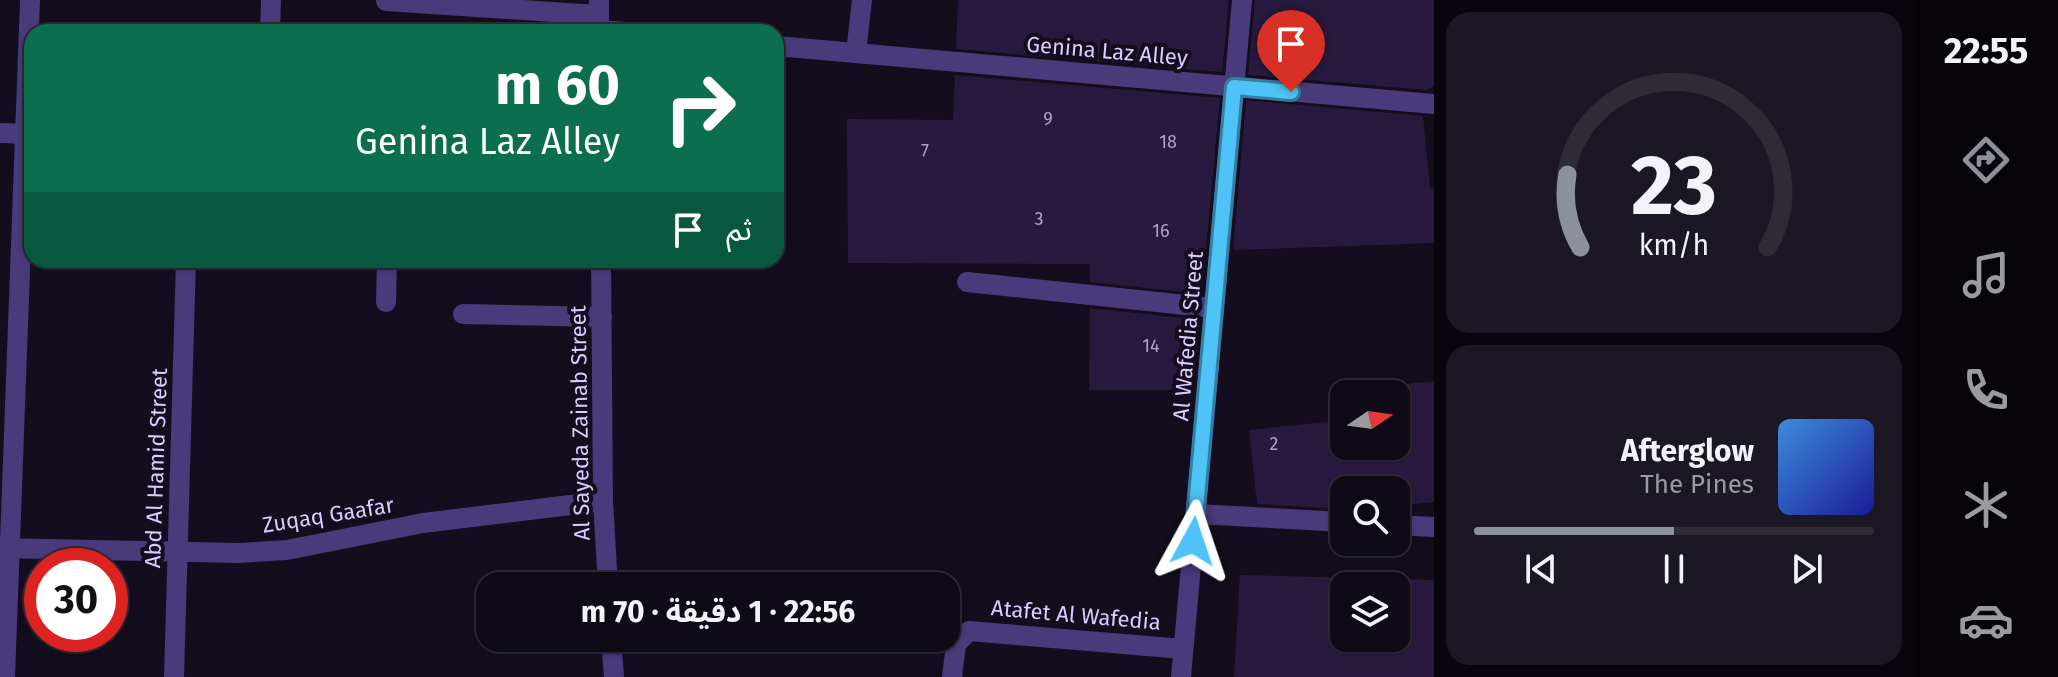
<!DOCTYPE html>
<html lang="ar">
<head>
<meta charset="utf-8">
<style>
  body { margin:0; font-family:"Fira Sans","Noto Sans Arabic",sans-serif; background:#1c1823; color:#f1f3f6; direction:rtl; height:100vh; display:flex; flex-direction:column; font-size:30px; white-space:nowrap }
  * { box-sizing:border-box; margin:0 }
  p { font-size:26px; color:#9b9aa1 }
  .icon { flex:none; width:44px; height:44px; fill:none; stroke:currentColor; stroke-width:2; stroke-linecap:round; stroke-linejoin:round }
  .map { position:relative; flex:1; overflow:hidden; direction:ltr }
  .details { display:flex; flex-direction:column; gap:12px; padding:12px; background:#08060c; width:480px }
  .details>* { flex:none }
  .top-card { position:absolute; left:24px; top:24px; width:760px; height:244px; border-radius:24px; box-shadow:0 2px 6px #0004,0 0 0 2px #2e2b35; direction:rtl; background:#0b6e4f; color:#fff; overflow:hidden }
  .needle { width:52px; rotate:77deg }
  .fabs { position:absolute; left:1330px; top:380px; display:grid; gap:16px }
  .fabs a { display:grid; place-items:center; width:80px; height:80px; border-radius:16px; background:#0e0a16; box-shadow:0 2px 6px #0004,0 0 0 2px #2e2b35; font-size:40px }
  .speed { position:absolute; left:24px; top:548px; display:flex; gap:16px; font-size:40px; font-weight:700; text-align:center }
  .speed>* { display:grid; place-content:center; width:104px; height:104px; border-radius:50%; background:#0e0a16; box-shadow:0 2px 6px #0004,0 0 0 2px #2e2b35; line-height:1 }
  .speed .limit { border:12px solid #d22; background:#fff; color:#111 }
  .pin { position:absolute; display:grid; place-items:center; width:68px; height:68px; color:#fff; margin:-82px -34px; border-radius:50% 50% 50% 0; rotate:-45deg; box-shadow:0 0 8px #0007 }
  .pin .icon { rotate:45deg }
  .me { position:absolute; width:88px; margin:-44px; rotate:5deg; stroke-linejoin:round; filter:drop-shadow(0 0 6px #0008) }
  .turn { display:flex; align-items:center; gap:28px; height:168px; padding:0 32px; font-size:36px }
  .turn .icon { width:104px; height:104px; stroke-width:2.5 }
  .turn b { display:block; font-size:56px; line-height:68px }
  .then { display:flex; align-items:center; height:76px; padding:0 32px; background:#0003; gap:16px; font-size:30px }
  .details .tile { flex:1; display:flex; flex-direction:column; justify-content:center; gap:12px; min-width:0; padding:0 28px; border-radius:24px; background:#1c1823 }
  .details .dial { align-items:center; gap:0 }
  .dial svg { height:208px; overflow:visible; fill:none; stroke:#2e2b35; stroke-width:7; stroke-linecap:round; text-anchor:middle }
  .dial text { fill:#f1f3f6; stroke:none }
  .song { display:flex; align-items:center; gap:24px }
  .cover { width:96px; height:96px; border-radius:12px; background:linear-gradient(135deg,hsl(210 70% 55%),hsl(240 70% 35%)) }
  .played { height:8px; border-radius:4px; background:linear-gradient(90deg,#8c9099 50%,#2e2b35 50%) }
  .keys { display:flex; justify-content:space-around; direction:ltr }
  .trip { position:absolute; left:476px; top:572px; width:484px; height:80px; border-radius:24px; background:#0e0a16; box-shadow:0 2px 6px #0004,0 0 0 2px #2e2b35; font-weight:700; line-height:80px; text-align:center; direction:rtl }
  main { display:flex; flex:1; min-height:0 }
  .tabs { display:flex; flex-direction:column; width:144px; justify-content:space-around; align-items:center; background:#060409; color:#9b9aa1 }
  .tabs .icon { width:56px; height:56px }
  .tabs .on { color:#8c9099 }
  .tabs b { font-size:36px; color:#f1f3f6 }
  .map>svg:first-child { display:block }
  .building { fill:#281a3e; fill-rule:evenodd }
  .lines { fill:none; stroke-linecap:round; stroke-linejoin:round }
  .street { stroke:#493a7b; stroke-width:20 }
  .route-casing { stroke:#337fa1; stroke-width:20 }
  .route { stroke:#4fc3f7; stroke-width:14 }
  .labels { text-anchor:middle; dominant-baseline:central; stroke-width:8; stroke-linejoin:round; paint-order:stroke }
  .number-label { font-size:18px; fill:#aea0cd }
  .street-label { font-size:22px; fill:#dbccfd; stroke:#130d1e }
</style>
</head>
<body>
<main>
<nav class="tabs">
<b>22:55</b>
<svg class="icon on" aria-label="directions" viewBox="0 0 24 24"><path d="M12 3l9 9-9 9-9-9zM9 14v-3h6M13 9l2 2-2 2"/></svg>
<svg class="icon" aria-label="music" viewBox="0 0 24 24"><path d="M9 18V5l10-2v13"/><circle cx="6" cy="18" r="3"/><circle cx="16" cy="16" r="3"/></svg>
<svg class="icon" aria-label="phone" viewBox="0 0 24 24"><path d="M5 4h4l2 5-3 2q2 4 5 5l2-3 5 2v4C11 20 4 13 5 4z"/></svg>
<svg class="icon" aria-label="climate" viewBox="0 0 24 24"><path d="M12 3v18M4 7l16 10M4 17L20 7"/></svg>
<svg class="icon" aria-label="car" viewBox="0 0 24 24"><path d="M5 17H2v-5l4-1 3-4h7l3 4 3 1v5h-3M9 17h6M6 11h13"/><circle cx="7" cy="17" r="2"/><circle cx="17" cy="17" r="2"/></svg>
</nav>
<section class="details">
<div class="tile dial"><svg viewBox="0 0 100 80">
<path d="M14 69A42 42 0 1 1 86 69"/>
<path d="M14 69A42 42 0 0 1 9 41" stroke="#8c9099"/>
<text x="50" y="56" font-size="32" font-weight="700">23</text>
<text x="50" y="72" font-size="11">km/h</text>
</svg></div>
<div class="tile">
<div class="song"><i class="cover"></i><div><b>Afterglow</b><p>The Pines</p></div></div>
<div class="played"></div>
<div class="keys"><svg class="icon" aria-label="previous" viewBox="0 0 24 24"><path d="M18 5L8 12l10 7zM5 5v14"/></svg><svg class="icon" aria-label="pause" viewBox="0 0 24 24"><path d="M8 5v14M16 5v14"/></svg><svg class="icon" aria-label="next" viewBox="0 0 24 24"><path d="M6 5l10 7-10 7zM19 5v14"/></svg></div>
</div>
</section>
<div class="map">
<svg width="1434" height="677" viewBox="0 0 1434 677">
  <rect width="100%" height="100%" fill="#130d1e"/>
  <g class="building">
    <path d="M 958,0 L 1229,0 L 1222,72 L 956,49 Z"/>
    <path d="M 1255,0 L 1434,0 L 1434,86 L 1427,90 L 1248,75 Z"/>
    <path d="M 955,75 L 1220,98 L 1202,294 L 1090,282 L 1090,264 L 848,263 L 847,119 L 953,120 Z"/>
    <path d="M 1246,100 L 1423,116 L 1430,188 L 1434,188 L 1434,243 L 1233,250 Z"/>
    <path d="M 1090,308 L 1200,320 L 1194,390 L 1089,390 Z"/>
    <path d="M 1434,381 L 1434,502 L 1396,506 L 1396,490 L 1344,490 L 1344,509 L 1257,504 L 1249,430 L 1337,421 L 1334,392 ZM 1344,394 L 1396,394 L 1396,446 L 1344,446 Z"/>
    <path d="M 1240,575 L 1434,580 L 1434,677 L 1234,677 ZM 1344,586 L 1396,586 L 1396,638 L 1344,638 Z"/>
  </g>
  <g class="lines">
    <g class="street">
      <path d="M 386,1 L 598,15"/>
      <path d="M 599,30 L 627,32"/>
      <path d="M 270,32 L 271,0"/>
      <path d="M 599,32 L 599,0"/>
      <path d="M 776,46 L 1434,104"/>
      <path d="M 856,53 L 862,0"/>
      <path d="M 0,133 L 32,134"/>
      <path d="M 601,260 L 603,501 L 608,586"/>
      <path d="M 967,282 L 1214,308"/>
      <path d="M 386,302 L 387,260"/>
      <path d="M 463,314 L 602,317"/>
      <path d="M 1196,514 L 1344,522"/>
      <path d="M 1396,525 L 1434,527"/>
      <path d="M 0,548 L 239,553 L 287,550 L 423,523 L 603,501"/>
      <path d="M 611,638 L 614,677"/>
      <path d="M 5,677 L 30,0"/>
      <path d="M 174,677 L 186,260"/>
      <path d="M 952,677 L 956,644 L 969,631 L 1183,649"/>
      <path d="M 1181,677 L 1242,0"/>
    </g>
  </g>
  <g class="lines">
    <defs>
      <path id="route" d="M 1193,541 L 1234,87 L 1291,92"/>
    </defs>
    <use href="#route" class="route-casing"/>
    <use href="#route" class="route"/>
  </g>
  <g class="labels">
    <g class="number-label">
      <text x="1048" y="119">9</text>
      <text x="1168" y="142">18</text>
      <text x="925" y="151">7</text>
      <text x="1039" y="219">3</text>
      <text x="1161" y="231">16</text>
      <text x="1151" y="346">14</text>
      <text x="1274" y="444">2</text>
    </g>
    <g class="street-label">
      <text transform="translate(1107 51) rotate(5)">Genina Laz Alley</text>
      <text transform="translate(1188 336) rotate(-85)">Al Wafedia Street</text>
      <text transform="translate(580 423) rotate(-91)">Al Sayeda Zainab Street</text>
      <text transform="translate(156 468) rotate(-88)">Abd Al Hamid Street</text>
      <text transform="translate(328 515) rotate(-9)">Zuqaq Gaafar</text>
      <text transform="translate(1076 615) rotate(5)">Atafet Al Wafedia</text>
    </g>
  </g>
</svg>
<div class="fabs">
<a><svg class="needle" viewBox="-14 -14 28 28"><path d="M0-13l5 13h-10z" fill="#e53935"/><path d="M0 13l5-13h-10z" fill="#9b9aa1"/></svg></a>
<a><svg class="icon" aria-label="search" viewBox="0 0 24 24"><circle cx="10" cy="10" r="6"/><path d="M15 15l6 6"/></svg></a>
<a><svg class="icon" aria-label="layers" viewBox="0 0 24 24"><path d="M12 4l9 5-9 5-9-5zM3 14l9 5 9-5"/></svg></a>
</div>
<div class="speed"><div class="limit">30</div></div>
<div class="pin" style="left:1291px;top:92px;background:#d93025"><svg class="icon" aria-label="arrive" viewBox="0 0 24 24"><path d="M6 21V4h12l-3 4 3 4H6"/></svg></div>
<svg class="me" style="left:1193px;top:541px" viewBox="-20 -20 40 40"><path d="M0-17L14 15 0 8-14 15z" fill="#4fc3f7" stroke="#fff" stroke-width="4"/></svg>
<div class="trip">22:56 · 1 دقيقة · 70 m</div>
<div class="top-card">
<div class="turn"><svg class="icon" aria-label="right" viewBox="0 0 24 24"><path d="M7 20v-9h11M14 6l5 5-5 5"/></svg><div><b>60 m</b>Genina Laz Alley</div></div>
<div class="then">ثم<svg class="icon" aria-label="arrive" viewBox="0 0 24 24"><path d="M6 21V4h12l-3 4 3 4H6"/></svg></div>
</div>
</div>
</main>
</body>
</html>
